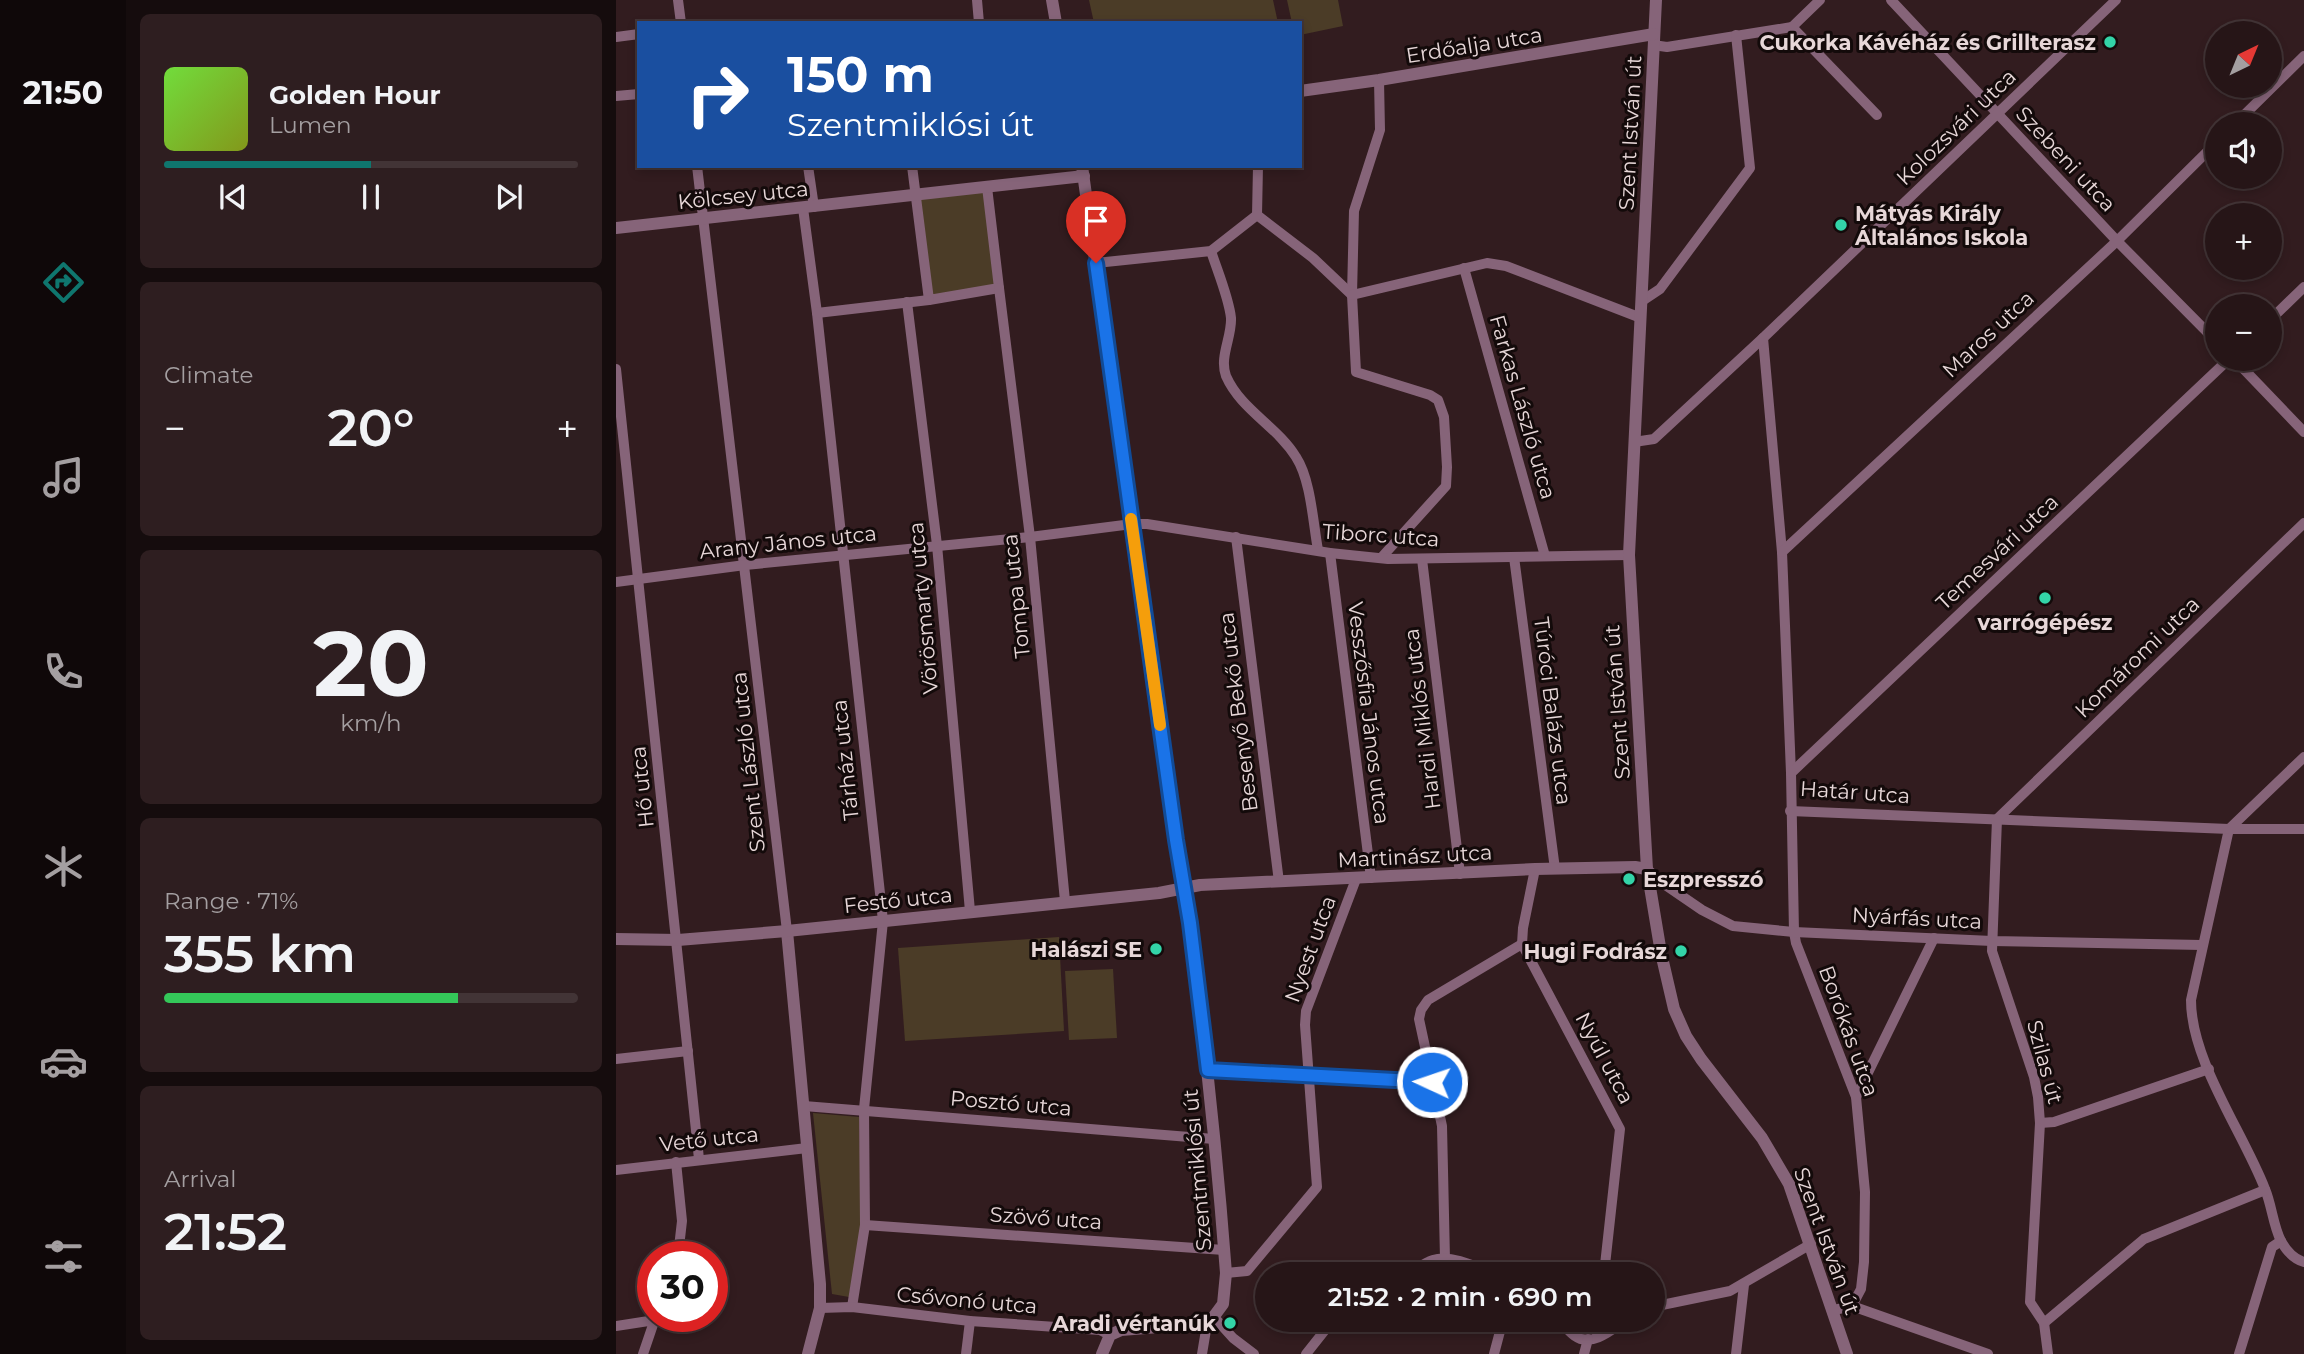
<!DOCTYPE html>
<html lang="en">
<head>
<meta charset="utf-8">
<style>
  body { margin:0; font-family:Montserrat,sans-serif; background:#2e1e20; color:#f1f3f6; height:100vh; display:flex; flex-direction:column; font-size:26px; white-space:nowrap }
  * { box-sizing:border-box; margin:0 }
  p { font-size:23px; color:#a49fa1 }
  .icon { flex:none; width:38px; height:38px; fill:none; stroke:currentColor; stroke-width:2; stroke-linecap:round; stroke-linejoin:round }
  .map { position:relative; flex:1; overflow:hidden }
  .side { display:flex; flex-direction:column; gap:14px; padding:14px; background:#150c0d; width:490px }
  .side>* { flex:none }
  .top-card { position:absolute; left:21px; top:21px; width:665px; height:147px; border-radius:0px; box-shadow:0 4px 10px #0003,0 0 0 2px #423436; background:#1a4fa0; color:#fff; overflow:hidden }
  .needle { width:46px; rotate:43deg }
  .buttons { position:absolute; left:1589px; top:21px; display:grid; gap:14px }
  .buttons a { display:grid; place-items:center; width:77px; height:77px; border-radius:50%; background:#261517; box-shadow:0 4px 10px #0003,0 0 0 2px #423436; font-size:35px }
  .speed { position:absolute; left:21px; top:1241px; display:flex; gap:14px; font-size:35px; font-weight:700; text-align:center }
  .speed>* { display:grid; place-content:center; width:91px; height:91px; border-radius:50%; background:#261517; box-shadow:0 4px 10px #0003,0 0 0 2px #423436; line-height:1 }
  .speed .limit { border:10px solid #d22; background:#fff; color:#111 }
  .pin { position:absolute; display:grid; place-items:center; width:60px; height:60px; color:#fff; margin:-72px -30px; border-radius:50% 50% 50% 0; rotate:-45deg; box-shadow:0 0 7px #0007 }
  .pin .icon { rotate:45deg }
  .me { position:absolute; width:77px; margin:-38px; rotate:273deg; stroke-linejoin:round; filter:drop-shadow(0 0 5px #0008) }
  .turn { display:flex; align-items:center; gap:24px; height:147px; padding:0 35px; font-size:32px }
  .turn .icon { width:91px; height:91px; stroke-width:2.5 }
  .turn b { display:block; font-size:49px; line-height:60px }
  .big { font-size:52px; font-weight:600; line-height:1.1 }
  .side .widget { flex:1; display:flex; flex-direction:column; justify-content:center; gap:10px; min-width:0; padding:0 24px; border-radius:10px; background:#2e1e20 }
  .side .dial { align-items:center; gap:0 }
  .dial b { font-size:91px; line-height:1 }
  .song { display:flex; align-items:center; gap:21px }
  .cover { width:84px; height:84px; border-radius:10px; background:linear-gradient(135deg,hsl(100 70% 55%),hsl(70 70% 35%)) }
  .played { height:7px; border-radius:4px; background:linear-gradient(90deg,#0f766e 50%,#423436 50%) }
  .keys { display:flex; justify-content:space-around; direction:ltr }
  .heat { display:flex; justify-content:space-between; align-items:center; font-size:38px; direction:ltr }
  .charge { height:10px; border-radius:5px; background:linear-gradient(90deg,#34c759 71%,#423436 0) }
  .trip { position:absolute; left:639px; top:1262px; width:410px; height:70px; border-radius:35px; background:#261517; box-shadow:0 4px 10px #0003,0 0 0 2px #423436; font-weight:600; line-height:70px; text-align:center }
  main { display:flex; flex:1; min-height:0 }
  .tab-bar { display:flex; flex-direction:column; width:126px; justify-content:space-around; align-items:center; background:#0f0809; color:#a49fa1 }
  .tab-bar .icon { width:49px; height:49px }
  .tab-bar .current { color:#0f766e }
  .tab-bar b { font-size:32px; color:#f1f3f6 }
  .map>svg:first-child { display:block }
  .green { fill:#4b3c27 }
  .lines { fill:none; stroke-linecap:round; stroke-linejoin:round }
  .minor { stroke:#866479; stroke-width:10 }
  .tertiary { stroke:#866479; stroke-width:12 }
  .route-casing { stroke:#114b97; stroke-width:18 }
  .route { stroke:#1a73e8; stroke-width:12 }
  .slow { stroke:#f59e0b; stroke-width:12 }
  .poi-dot { fill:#33d4a8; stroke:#130a0a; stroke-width:2.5 }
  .labels { text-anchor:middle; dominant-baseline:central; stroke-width:6; stroke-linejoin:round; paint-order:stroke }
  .poi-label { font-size:21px; font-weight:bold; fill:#e7d7d8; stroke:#130a0a; text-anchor:end }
  .street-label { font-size:21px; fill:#e7d7d8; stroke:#130a0a }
</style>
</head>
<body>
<main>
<nav class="tab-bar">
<b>21:50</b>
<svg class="icon current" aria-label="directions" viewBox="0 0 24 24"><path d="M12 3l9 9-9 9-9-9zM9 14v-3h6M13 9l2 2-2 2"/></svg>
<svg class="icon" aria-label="music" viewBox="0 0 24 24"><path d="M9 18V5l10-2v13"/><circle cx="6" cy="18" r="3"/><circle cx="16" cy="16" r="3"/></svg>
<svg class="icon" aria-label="phone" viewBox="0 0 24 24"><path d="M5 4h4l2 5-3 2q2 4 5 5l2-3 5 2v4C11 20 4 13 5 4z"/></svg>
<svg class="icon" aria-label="climate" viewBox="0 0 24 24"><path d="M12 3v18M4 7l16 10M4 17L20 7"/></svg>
<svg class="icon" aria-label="car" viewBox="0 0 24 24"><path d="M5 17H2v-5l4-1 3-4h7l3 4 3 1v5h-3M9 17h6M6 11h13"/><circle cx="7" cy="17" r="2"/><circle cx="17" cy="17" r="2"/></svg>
<svg class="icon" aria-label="filters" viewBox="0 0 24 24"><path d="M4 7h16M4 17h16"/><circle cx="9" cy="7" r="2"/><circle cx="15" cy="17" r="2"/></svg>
</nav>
<section class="side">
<div class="widget">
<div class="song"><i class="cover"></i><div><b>Golden Hour</b><p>Lumen</p></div></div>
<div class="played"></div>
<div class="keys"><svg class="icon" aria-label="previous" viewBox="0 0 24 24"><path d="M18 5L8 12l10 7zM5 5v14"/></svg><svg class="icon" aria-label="pause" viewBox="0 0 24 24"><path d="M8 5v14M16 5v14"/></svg><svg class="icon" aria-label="next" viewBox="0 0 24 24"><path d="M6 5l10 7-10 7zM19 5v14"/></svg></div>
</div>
<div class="widget"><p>Climate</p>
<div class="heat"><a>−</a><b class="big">20°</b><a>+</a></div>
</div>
<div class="widget dial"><b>20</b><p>km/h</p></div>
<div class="widget"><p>Range · 71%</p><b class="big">355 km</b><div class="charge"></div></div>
<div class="widget"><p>Arrival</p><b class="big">21:52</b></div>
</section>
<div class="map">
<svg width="1688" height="1354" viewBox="0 0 1688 1354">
  <rect width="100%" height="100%" fill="#321c1f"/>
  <g class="green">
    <path d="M 473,0 L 657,0 L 662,23 L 478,23 Z"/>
    <path d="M 671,0 L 722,0 L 727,26 L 684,35 L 684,23 L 676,23 Z"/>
    <path d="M 371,187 L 383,288 L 313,300 L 300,195 Z"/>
    <path d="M 443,937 L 448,1031 L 289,1041 L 282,948 Z"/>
    <path d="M 497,969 L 501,1038 L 453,1040 L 449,971 Z"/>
    <path d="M 197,1113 L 243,1117 L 246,1222 L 233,1297 L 216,1294 Z"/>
  </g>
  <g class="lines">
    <g class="minor">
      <path d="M 62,0 L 65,23"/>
      <path d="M 361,0 L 363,23"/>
      <path d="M 1275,0 L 1501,241 L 1601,342"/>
      <path d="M 1176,27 L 1204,0"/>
      <path d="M 0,37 L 23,34"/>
      <path d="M 1037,45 L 1051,47 L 1176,27 L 1261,115"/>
      <path d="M 763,80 L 764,130 L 738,211 L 736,295 L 740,372 L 814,395 L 822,400 L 828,417 L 831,467 L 830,486 L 765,558"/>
      <path d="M 0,96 L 23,94"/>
      <path d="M 1619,124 L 1688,56"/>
      <path d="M 81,166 L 171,931"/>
      <path d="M 192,166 L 198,207"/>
      <path d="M 296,166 L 313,300 L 383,288 L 371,187"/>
      <path d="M 187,208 L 201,313 L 267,921 L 248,1109 L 249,1225 L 236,1307"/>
      <path d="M 641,215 L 697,258 L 736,295"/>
      <path d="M 641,215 L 642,166"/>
      <path d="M 595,251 C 601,270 613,298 615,318 C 616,337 603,357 610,376 C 625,410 661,426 680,457 C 695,480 697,523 702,550"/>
      <path d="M 480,263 L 595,251 L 641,215"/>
      <path d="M 848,268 L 929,556"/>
      <path d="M 383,288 L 414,537 L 449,901"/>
      <path d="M 736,295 L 871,263 L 890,266 L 1025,318"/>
      <path d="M 1026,301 L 1044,289 L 1134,168 L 1120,35"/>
      <path d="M 291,302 L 321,545 L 354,911"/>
      <path d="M 201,313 L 313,300"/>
      <path d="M 1654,320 L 1688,287"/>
      <path d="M 1147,338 L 1166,552 L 1175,773 L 1178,932 L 1180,943 L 1240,1097 L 1249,1192 L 1248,1262 L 1245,1289 L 1236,1306"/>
      <path d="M 1618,359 L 1688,432"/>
      <path d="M 0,369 L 83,1159"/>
      <path d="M 1018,442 L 1038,439 L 1147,338 L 1500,0"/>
      <path d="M 620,537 L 663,882"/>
      <path d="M 1166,552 L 1501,241 L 1601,142"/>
      <path d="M 714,553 L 755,878"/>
      <path d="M 898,557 L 939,869"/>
      <path d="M 806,559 L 844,874"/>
      <path d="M 0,582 L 129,565 L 414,537 L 516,524 L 531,524 L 714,553 L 772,559 L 1013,555"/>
      <path d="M 1688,757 L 1613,829 L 1575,1000 C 1575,1061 1627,1132 1649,1189 C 1656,1206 1657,1225 1665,1241 C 1670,1250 1678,1259 1688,1262"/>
      <path d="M 1175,773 L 1613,359"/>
      <path d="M 1174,811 L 1613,829 L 1688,829"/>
      <path d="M 919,869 L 907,928 L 906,944 L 1004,1129 L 988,1274"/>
      <path d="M 1031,869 L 1048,884 L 1086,910 L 1117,926 L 1178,932 L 1376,941 L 1586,945"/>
      <path d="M 0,1059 L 72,1051"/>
      <path d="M 592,1070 L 816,1082"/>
      <path d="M 1240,1097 L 1318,938"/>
      <path d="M 188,1106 L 598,1139"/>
      <path d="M 1424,1123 L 1438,1122 L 1593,1069"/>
      <path d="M 60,1162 L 66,1221 L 62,1256"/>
      <path d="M 0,1170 L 191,1148"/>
      <path d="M 249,1225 L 608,1250"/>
      <path d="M 829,1259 L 826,1126 L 803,1019 L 805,1010 L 812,1000 L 906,944"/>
      <path d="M 610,1273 L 631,1271 L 701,1187 L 689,1025 L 690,1011 L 740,879"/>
      <path d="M 791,1274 C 799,1270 808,1263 817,1260 C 835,1254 861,1267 878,1274"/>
      <path d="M 1036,1307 L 1114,1291 L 1195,1244"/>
      <path d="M 204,1308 L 236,1307 L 354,1321 L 484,1330 L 494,1335"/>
      <path d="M 1218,1310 L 1236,1306 L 1372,1354"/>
      <path d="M 599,1318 L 617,1338 L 638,1354"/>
      <path d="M 943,1320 C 948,1325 953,1332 959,1336 C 975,1348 997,1329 1010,1320"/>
      <path d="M 1428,1323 L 1528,1239 L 1649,1190"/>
      <path d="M 0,1326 L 39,1320"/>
      <path d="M 981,1337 L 983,1320"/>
      <path d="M 27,1354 L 40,1316"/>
      <path d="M 350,1354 L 354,1321"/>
      <path d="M 586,1354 L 591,1324"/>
      <path d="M 690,1354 L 717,1320"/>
      <path d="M 878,1354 L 887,1320"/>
      <path d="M 968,1354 L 972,1339"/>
      <path d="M 1120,1354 L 1128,1285"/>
      <path d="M 1432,1354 L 1428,1323 L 1414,1302 L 1424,1123 L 1422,1097 L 1418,1077 L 1376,951 L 1381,819 L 1688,523"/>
      <path d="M 1623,1354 L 1656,1247 L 1665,1241"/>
    </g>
    <g class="tertiary">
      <path d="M 436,0 L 440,23"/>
      <path d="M 1040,0 L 1013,555 L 1031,869 L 1045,953 L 1058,1009 L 1070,1036 L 1085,1059 L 1146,1138 L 1173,1184 L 1231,1354"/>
      <path d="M 684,91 L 763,80 L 1038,34"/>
      <path d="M 466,166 L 560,840 C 583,984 599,1128 610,1273 L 607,1304 L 593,1323 L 505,1330 L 494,1335 L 486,1354"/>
      <path d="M 0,228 L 468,176"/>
      <path d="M 171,931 L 204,1284 L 204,1308 L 192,1354"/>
      <path d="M 0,939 L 62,940 L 171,931 L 543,893 L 584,885 L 919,869 L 1019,867 L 1031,869"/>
    </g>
  </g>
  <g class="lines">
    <defs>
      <path id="route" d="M 480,263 L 560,840 L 574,923 L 592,1070 L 816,1082"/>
    </defs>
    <use href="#route" class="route-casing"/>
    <use href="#route" class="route"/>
    <path class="slow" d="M 515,519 L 544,725"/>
  </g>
  <g class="poi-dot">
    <circle cx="1494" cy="42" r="7"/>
    <circle cx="1225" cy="225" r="7"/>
    <circle cx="1429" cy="598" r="7"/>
    <circle cx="1013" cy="879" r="7"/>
    <circle cx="540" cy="949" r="7"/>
    <circle cx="1065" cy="951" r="7"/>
    <circle cx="614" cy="1323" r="7"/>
  </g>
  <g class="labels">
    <g class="poi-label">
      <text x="1480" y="42">Cukorka Kávéház és Grillterasz</text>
      <text x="1239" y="213" text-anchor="start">Mátyás Király<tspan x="1239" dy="24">Általános Iskola</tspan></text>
      <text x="1429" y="622" text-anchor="middle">varrógépész</text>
      <text x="1027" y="879" text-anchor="start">Eszpresszó</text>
      <text x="526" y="949">Halászi SE</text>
      <text x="1051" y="951">Hugi Fodrász</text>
      <text x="600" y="1323">Aradi vértanúk</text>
    </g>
    <g class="street-label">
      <text transform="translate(858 45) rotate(-9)">Erdőalja utca</text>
      <text transform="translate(1340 127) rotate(-44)">Kolozsvári utca</text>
      <text transform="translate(1014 133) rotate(-87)">Szent István út</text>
      <text transform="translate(1450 159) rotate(47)">Szebeni utca</text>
      <text transform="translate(127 195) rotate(-6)">Kölcsey utca</text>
      <text transform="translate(1372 334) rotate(-43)">Maros utca</text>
      <text transform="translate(907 407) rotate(74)">Farkas László utca</text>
      <text transform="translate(765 535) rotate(4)">Tiborc utca</text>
      <text transform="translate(172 542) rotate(-6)">Arany János utca</text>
      <text transform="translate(1381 552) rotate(-43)">Temesvári utca</text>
      <text transform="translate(400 596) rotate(-96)">Tompa utca</text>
      <text transform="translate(307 608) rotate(-95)">Vörösmarty utca</text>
      <text transform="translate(1521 657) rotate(-44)">Komáromi utca</text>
      <text transform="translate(1001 702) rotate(-94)">Szent István út</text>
      <text transform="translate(937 711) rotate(83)">Túróci Balázs utca</text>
      <text transform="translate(622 712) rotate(-97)">Besenyő Bekő utca</text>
      <text transform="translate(753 713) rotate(83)">Vesszősfia János utca</text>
      <text transform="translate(806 719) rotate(-97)">Hardi Miklós utca</text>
      <text transform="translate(229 760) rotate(-96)">Tárház utca</text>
      <text transform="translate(132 762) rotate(-96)">Szent László utca</text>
      <text transform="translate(26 787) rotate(-96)">Hő utca</text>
      <text transform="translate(1239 792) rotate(4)">Határ utca</text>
      <text transform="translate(799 856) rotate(-3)">Martinász utca</text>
      <text transform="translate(282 900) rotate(-6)">Festő utca</text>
      <text transform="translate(1301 918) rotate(3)">Nyárfás utca</text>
      <text transform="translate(694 949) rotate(-70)">Nyest utca</text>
      <text transform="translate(1233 1031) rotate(70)">Borókás utca</text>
      <text transform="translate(989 1058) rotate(62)">Nyúl utca</text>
      <text transform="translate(1429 1062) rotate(75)">Szilas út</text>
      <text transform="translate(395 1103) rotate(5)">Posztó utca</text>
      <text transform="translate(93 1139) rotate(-6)">Vető utca</text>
      <text transform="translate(581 1170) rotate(-95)">Szentmiklósi út</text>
      <text transform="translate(430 1218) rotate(4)">Szövő utca</text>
      <text transform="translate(1211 1241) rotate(70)">Szent István út</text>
      <text transform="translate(351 1300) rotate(5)">Csővonó utca</text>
    </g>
  </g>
</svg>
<div class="buttons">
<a><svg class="needle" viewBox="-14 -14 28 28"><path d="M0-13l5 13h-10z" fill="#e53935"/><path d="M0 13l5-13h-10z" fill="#a49fa1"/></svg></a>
<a><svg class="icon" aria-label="sound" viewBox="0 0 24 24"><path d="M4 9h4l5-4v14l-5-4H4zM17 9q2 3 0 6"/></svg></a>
<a>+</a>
<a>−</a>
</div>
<div class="speed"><div class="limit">30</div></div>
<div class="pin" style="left:480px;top:263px;background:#d93025"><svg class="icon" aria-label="arrive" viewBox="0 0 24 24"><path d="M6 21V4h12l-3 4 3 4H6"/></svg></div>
<svg class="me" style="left:816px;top:1082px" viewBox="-20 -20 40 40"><circle r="17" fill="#1a73e8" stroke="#fff" stroke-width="3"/><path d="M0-11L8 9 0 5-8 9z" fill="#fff"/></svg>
<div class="trip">21:52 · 2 min · 690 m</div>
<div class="top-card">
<div class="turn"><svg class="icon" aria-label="right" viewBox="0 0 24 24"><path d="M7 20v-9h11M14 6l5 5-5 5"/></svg><div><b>150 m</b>Szentmiklósi út</div></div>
</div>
</div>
</main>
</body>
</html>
